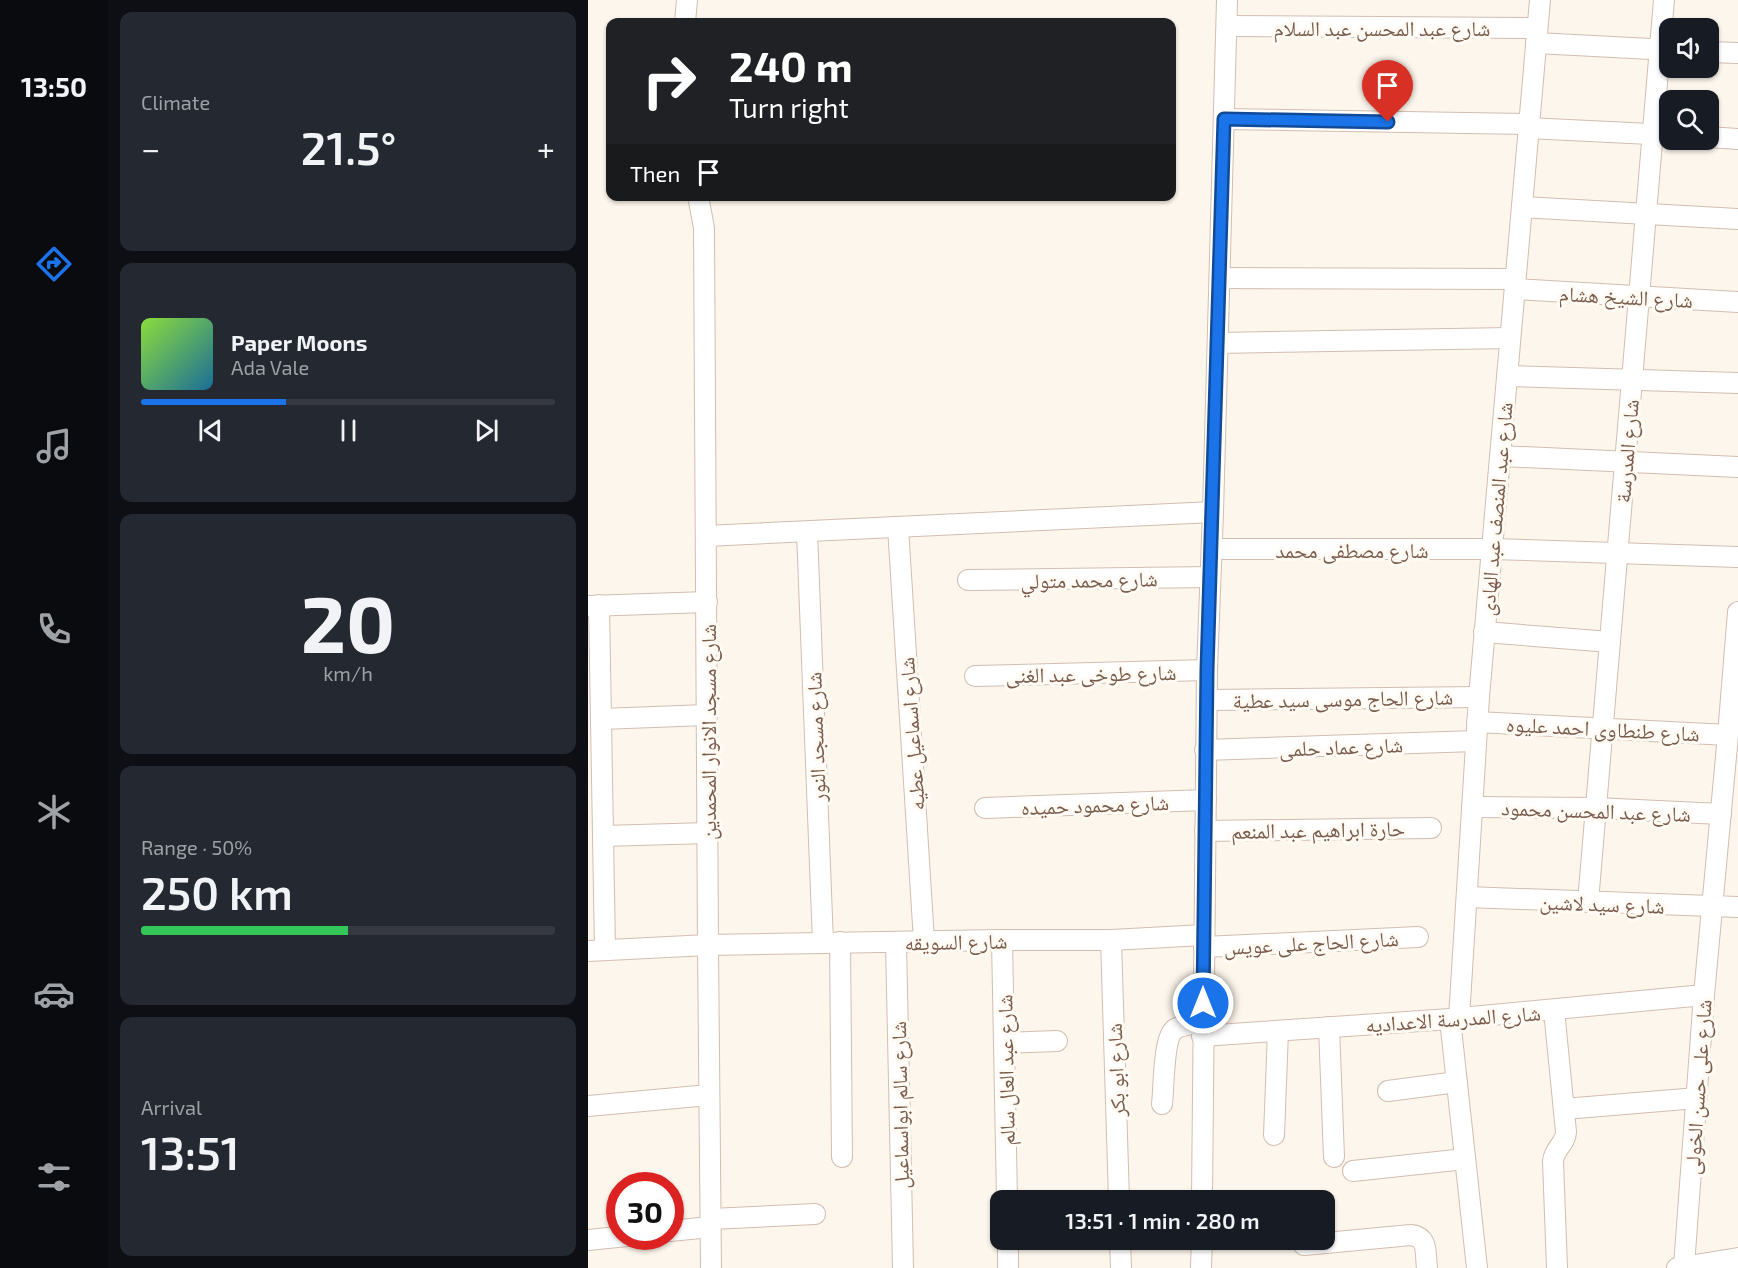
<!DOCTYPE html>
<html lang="en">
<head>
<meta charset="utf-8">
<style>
  body { margin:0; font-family:"Exo 2","Noto Naskh Arabic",sans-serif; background:#242831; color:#f1f3f6; height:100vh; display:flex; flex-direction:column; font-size:22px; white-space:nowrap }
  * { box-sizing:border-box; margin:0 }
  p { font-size:20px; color:#9ea1a6 }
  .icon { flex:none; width:33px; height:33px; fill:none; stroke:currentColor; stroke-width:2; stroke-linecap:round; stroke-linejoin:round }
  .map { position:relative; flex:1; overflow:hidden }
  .panel { display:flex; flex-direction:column; gap:12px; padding:12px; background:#0d0f14; width:480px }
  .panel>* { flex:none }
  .banner { position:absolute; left:18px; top:18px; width:570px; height:183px; border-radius:12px; box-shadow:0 2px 4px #0004; background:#202124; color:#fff; overflow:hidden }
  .controls { position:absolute; left:1071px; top:18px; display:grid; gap:12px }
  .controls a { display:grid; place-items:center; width:60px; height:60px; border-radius:12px; background:#171b24; box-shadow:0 2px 4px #0004; font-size:30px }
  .speed { position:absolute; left:18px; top:1172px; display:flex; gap:12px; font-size:30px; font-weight:700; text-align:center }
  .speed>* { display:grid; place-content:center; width:78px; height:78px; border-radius:50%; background:#171b24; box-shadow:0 2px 4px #0004; line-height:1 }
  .speed .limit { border:9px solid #d22; background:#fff; color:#111 }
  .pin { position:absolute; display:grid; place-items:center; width:51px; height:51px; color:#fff; margin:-62px -26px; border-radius:50% 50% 50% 0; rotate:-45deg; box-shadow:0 0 6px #0007 }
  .pin .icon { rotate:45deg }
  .me { position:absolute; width:66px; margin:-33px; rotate:0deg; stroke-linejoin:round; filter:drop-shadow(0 0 4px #0008) }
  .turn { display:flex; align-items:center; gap:21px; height:126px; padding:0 24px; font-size:27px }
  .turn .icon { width:78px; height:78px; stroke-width:2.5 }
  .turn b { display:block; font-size:42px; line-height:51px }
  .then { display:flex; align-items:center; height:57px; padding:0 24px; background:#0003; gap:12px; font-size:22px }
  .big { font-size:45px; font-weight:600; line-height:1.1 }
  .panel .tile { flex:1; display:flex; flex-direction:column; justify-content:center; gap:9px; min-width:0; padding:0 21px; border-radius:12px; background:#242831 }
  .panel .dial { align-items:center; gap:0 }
  .dial b { font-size:78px; line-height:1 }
  .song { display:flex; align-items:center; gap:18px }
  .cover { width:72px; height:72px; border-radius:9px; background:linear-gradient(135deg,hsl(90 70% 55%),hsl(200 70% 35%)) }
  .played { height:6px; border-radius:3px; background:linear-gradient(90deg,#1a73e8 35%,#363941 35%) }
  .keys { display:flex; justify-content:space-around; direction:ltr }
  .heat { display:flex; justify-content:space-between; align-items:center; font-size:33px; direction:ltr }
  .charge { height:9px; border-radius:4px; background:linear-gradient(90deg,#34c759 50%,#363941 0) }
  .trip { position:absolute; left:402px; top:1190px; width:345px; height:60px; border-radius:12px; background:#171b24; box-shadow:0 2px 4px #0004; font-weight:600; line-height:60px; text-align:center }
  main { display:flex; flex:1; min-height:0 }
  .menu { display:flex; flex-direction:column; width:108px; justify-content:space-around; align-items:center; background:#090b0e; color:#9ea1a6 }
  .menu .icon { width:42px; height:42px }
  .menu .on { color:#1a73e8 }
  .menu b { font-size:27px; color:#f1f3f6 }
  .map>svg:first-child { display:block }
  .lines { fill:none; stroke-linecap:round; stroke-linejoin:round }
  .street-casing { stroke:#d1beb0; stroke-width:22 }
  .street { stroke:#fff; stroke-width:20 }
  .route-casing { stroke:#114b97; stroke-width:15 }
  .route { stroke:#1a73e8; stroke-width:10 }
  .labels { text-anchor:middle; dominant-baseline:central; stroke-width:6; stroke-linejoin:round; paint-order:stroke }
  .street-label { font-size:21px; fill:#7a5c4d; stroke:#fffaf3 }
</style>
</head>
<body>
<main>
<nav class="menu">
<b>13:50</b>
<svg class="icon on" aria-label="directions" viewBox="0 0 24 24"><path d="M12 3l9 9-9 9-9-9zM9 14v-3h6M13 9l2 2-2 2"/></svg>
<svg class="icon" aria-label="music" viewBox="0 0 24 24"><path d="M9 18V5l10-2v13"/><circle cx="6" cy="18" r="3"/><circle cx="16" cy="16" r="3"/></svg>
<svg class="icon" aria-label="phone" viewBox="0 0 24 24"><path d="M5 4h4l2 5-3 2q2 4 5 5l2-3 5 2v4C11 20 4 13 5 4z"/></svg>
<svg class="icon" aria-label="climate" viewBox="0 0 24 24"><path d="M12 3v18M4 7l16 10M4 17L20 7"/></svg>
<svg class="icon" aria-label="car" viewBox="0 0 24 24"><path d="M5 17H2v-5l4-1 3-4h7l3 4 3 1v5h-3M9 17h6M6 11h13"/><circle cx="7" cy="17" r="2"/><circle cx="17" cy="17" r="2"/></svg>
<svg class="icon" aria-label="filters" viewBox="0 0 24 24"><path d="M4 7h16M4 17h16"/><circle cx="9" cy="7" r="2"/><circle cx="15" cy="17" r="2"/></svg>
</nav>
<section class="panel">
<div class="tile"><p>Climate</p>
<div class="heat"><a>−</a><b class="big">21.5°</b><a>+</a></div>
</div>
<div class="tile">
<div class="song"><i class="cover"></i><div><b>Paper Moons</b><p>Ada Vale</p></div></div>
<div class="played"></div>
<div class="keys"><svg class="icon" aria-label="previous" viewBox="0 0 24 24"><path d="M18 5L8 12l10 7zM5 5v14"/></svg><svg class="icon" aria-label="pause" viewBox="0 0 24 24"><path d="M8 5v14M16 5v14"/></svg><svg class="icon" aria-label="next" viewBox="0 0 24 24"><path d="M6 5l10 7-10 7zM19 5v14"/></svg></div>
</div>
<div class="tile dial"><b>20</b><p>km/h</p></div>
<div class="tile"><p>Range · 50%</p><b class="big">250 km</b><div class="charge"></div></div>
<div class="tile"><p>Arrival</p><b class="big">13:51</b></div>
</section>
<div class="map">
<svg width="1150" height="1268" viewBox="0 0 1150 1268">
  <rect width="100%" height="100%" fill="#fdf6ec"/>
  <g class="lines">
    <defs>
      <g id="street">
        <path d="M 97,22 L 99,0"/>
        <path d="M 639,26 L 949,28"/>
        <path d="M 948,43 L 1082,50"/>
        <path d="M 1120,52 L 1150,53"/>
        <path d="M 636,119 L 941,124"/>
        <path d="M 940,128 L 1082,135"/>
        <path d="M 1120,137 L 1150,139"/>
        <path d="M 110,196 L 116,228 L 120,945 L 123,1268"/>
        <path d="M 934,207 L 1150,219"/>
        <path d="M 632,278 L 927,279"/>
        <path d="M 927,289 L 1150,302"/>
        <path d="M 630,343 L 922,338"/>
        <path d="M 919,376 L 1150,383"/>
        <path d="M 912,456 L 1150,467"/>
        <path d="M 310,527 L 336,941"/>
        <path d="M 219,532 L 235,943"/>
        <path d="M 118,536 L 625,512"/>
        <path d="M 624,549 L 904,549 L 1150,557"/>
        <path d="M 380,580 L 622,577"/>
        <path d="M 11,605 L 17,950"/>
        <path d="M 0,606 L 119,602"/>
        <path d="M 896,632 L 1022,642"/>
        <path d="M 387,676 L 619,670"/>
        <path d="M 619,700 L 891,697"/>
        <path d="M 13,719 L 118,715"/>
        <path d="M 889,722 L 1140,735"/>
        <path d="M 617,750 L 888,741"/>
        <path d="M 884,807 L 1008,808 L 1133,814"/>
        <path d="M 397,808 L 618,800"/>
        <path d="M 617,831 L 843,828"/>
        <path d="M 15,836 L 120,833"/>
        <path d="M 879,897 L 1150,907"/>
        <path d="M 1000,902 L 1076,0"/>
        <path d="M 414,940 L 419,1200"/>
        <path d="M 523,940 L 531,1200"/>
        <path d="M 252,942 L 254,1157"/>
        <path d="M 308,943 L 315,1268"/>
        <path d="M 616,947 L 830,937"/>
        <path d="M 0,951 L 120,945 L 414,940 L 523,940 L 616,935"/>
        <path d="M 966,1010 L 978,1132 C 978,1143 966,1149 965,1161 L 969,1268"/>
        <path d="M 871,1018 L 891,697 L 952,0"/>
        <path d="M 862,1019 L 889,1268"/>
        <path d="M 741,1027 L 746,1157"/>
        <path d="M 614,1036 L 862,1019 L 1116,995"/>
        <path d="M 416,1043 L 469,1041"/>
        <path d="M 800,1091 L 869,1082"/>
        <path d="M 574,1104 C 576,1089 575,1037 587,1029 C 595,1024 607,1024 615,1022"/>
        <path d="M 0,1106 L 121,1095"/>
        <path d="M 976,1109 L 1109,1098"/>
        <path d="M 686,1135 L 690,1031"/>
        <path d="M 765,1171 L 877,1159"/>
        <path d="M 614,1200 L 619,670 L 625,512 L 639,0"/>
        <path d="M 123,1219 L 227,1214"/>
        <path d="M 82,1231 L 122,1227"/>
        <path d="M 420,1239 L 420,1268"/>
        <path d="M 532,1239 L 533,1268"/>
        <path d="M 0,1240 L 39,1236"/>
        <path d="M 716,1245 L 823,1235 C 841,1237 837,1254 839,1268"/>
        <path d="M 1096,1266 L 1116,995 L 1140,735 L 1150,612"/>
        <path d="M 613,1268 L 614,1239"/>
        <path d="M 1089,1268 L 1150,1258"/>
      </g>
    </defs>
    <use href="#street" class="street-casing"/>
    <use href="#street" class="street"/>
  </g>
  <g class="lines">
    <defs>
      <path id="route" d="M 615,1003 L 619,670 L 636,119 L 800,122"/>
    </defs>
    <use href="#route" class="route-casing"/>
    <use href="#route" class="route"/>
  </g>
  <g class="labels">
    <g class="street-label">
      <text x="794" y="27">شارع عبد المحسن عبد السلام</text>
      <text transform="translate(1038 296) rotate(3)">شارع الشيخ هشام</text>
      <text transform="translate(1038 451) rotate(-85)">شارع المدرسة</text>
      <text transform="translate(907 509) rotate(-85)">شارع عبد المنصف عبد الهادى</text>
      <text x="764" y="549">شارع مصطفى محمد</text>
      <text transform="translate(501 579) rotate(-1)">شارع محمد متولي</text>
      <text transform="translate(503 673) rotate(-1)">شارع طوخى عبد الغنى</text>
      <text transform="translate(755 698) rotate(-1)">شارع الحاج موسى سيد عطية</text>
      <text transform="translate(1015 728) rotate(3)">شارع طنطاوى احمد عليوه</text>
      <text transform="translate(119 732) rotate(-90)">شارع مسجد الانوار المحمدين</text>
      <text transform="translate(323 734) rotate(-94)">شارع اسماعيل عطيه</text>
      <text transform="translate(227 737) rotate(-92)">شارع مسجد النور</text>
      <text transform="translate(753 746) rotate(-2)">شارع عماد حلمى</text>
      <text transform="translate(507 804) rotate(-2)">شارع محمود حميده</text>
      <text transform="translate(1008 810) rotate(2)">شارع عبد المحسن محمود</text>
      <text transform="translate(730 829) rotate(-1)">حارة ابراهيم عبد المنعم</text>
      <text transform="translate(1014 903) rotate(2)">شارع سيد لاشين</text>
      <text transform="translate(368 941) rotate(-1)">شارع السويقه</text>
      <text transform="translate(723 942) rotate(-3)">شارع الحاج على عويس</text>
      <text transform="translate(865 1018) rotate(-4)">شارع المدرسة الاعداديه</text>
      <text transform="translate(417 1070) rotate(-91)">شارع عبد العال سالم</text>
      <text transform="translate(527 1070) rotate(-92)">شارع ابو بكر</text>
      <text transform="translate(1109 1087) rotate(-86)">شارع على حسن الخولى</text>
      <text transform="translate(311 1105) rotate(-91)">شارع سالم ابواسماعيل</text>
    </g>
  </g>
</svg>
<div class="controls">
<a><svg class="icon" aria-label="sound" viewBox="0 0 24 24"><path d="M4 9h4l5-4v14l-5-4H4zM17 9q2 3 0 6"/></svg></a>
<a><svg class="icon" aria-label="search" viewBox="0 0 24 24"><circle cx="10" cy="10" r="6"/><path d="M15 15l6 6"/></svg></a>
</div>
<div class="speed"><div class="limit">30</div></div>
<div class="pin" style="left:800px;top:122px;background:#d93025"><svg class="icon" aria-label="arrive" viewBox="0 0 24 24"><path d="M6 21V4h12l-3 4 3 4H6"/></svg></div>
<svg class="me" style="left:615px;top:1003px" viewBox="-20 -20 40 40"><circle r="17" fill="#1a73e8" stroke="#fff" stroke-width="3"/><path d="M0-11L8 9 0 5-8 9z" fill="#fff"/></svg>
<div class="trip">13:51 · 1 min · 280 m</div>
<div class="banner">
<div class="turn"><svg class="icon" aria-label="right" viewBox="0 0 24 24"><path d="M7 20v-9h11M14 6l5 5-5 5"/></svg><div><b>240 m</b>Turn right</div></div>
<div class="then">Then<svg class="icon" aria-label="arrive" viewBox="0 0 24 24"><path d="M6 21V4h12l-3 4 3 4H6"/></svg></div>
</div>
</div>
</main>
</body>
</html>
